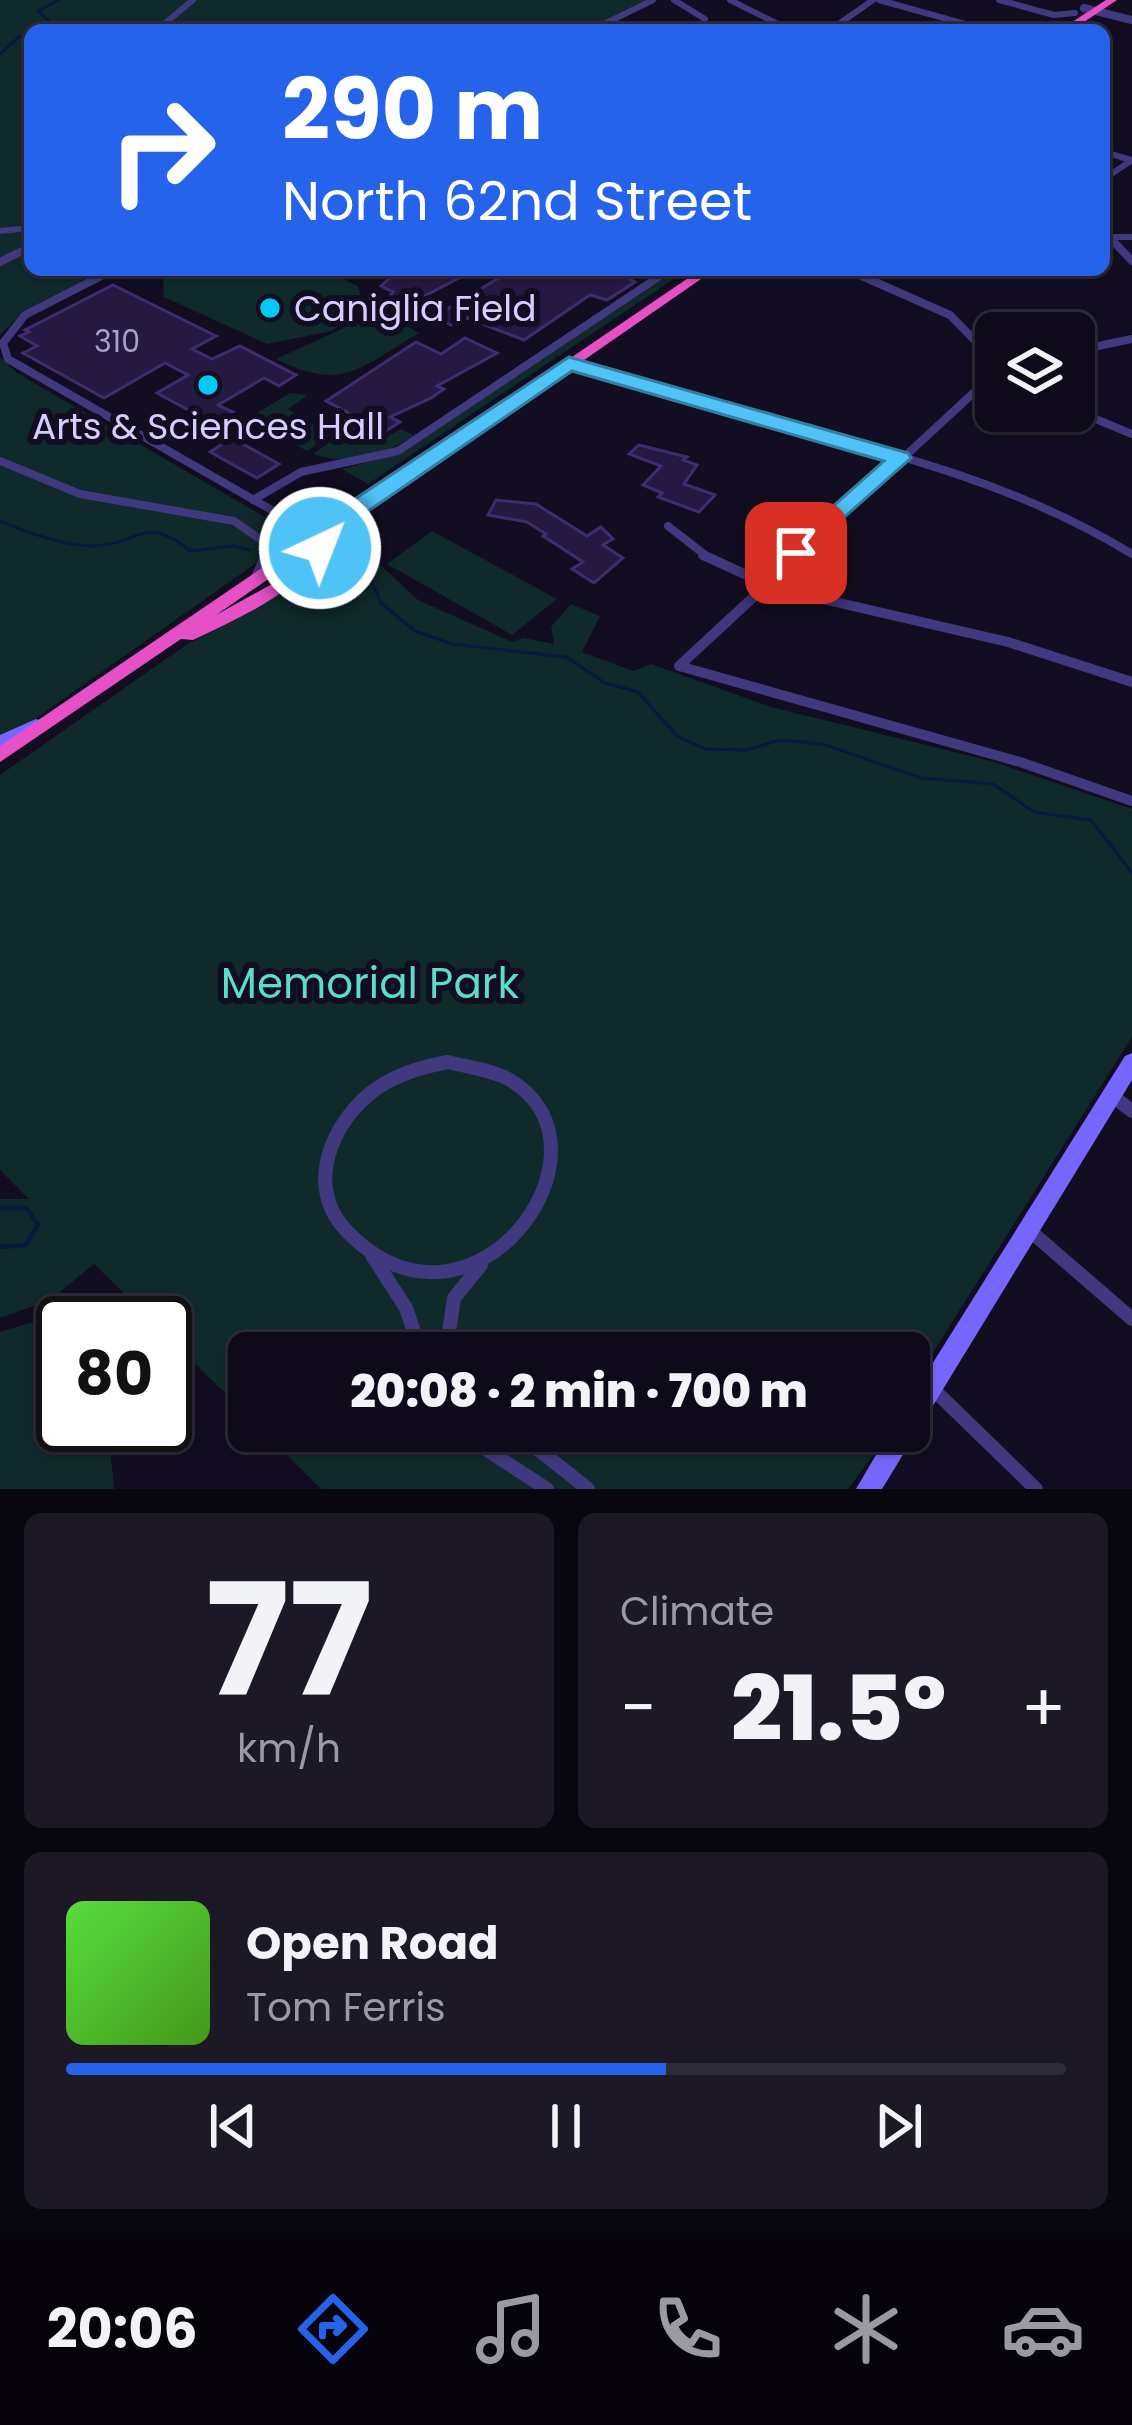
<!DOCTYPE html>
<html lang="en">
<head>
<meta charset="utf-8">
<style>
  body { margin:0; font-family:Poppins,sans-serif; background:#1c1826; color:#f1f3f6; height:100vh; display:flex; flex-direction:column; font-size:45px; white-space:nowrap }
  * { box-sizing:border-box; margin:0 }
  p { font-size:39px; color:#9b9aa2 }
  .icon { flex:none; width:66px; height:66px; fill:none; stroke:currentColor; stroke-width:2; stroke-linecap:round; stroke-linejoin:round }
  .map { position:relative; height:1489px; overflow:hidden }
  .drawer { display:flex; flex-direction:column; gap:24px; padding:24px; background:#08060e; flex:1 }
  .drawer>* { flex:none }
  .top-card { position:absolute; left:24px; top:24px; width:1086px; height:252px; border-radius:18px; box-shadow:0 3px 9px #0004,0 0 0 3px #2e2b38; background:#2563eb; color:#fff; overflow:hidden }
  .buttons { position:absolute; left:975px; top:312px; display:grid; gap:24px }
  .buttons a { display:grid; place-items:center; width:120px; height:120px; border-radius:18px; background:#0e0a19; box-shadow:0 3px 9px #0004,0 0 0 3px #2e2b38; font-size:60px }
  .speed { position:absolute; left:36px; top:1296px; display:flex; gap:24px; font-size:60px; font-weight:700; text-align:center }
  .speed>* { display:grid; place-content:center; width:156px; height:156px; border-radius:50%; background:#0e0a19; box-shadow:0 3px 9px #0004,0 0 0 3px #2e2b38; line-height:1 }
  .speed .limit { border:6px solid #111; border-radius:18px; background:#fff; color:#111 }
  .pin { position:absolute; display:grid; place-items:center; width:102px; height:102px; color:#fff; margin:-51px; border-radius:24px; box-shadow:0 6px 18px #0006 }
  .me { position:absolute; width:132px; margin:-66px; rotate:43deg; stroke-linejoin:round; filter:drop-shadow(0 0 9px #0008) }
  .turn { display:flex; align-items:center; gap:42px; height:252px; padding:0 60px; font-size:54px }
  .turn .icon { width:156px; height:156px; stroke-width:2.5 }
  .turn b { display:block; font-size:84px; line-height:102px }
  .big { font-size:90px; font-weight:800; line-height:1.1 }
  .drawer .widget { flex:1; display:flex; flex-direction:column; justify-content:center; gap:18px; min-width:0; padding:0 42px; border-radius:18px; background:#1c1826 }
  .drawer .dial { align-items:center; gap:0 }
  .dial b { font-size:156px; line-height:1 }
  .song { display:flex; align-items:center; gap:36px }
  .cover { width:144px; height:144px; border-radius:18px; background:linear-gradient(135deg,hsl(110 70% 55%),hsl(100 70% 35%)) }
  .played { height:12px; border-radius:6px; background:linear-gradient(90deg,#2563eb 60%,#2e2b38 60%) }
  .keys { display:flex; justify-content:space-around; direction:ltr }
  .heat { display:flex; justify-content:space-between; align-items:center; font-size:66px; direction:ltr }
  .drawer .tiles { flex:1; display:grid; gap:24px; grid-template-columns:1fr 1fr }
  .widget:last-child { grid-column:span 2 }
  .trip { position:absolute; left:228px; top:1332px; width:702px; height:120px; border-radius:18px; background:#0e0a19; box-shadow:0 3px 9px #0004,0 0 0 3px #2e2b38; font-weight:800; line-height:120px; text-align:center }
  .dock { display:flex; height:192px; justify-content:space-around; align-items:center; background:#06040a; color:#9b9aa2 }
  .dock .icon { width:84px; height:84px }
  .dock .active { color:#2563eb }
  .dock b { font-size:54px; color:#f1f3f6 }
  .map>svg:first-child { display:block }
  .green { fill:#10292a }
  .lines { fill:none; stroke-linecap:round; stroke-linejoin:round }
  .stream-far1 { stroke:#0a183d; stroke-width:3 }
  .stream { stroke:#0a183d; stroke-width:4.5 }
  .building { fill:#251941; stroke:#3e2c6d; stroke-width:3 }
  .pedestrian { stroke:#41397f; stroke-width:6 }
  .minor-far3 { stroke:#41397f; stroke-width:6 }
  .minor-far2 { stroke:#41397f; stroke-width:8 }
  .minor-far1 { stroke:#41397f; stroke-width:10 }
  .minor { stroke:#41397f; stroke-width:14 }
  .tertiary { stroke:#41397f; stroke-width:8 }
  .secondary { fill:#7766fd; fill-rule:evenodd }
  .trunk { fill:#e550c6; fill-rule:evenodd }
  .route { fill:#4fc3f7; stroke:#337fa1; stroke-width:3 }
  .poi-dot { fill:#03c7f5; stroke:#120d21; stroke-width:4.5 }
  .labels { text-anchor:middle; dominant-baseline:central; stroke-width:12; stroke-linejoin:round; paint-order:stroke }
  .far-number-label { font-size:30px; fill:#aaa0cf }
  .far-poi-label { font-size:36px; fill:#d7cdfe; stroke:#120d21; text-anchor:start }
  .park-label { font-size:42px; fill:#5bddc8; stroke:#120d21 }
</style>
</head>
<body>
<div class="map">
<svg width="1132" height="1489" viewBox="0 0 1132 1489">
  <rect width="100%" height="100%" fill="#120d21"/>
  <g class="green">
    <path d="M 0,0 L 647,0 L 590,30 L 30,30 L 30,270 L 105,270 L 24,311 L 0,335 Z"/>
    <path d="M 171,270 L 336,270 L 336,276 L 358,286 L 363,304 L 332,331 L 267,344 L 164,297 L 163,279 Z"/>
    <path d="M 681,270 L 687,270 L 559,356 L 553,354 L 557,357 L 368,484 L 342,469 L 401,453 L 669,275 Z"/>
    <path d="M 368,304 L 419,333 C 358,369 343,392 276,359 L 346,327 Z"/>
    <path d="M 0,357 L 17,373 L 296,535 L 28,724 L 0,738 Z"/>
    <path d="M 290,393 L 308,395 L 288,409 L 330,435 L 307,451 L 247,419 Z"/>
    <path d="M 401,429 L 413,435 L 420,431 C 389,454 350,467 313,454 L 347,430 L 376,443 Z"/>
    <path d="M 432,531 L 557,599 L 512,635 L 387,564 Z"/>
    <path d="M 371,556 L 418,600 L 512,642 L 524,638 L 554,644 L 551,627 L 571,604 L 600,616 L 582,652 L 633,671 L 651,664 L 771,707 L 991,761 L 1132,809 L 1132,1037 L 930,1357 L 909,1402 L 909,1353 L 249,1353 L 249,1417 L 165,1334 L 165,1323 L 154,1323 L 94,1264 L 50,1300 L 0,1318 L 0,1199 L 29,1199 L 0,1170 L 0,775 L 186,645 L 253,610 L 318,565 L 338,573 Z"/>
    <path d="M 95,1303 L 98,1323 L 63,1323 L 63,1425 L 108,1425 L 114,1489 L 0,1489 L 0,1332 Z"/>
    <path d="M 263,1431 L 891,1431 L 848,1489 L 321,1489 Z"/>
  </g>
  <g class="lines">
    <g class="stream-far1">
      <path d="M 44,30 L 48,20 L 38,11 L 59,0"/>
      <path d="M 0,54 L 19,37 L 30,36"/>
      <path d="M 0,521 C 25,532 65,546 93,546 C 139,545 145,513 190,551 L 234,546 L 250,550"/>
      <path d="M 366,569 L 381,603 L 415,631 L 452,644 L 566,657 L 605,683 L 638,692 L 677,736 L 705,749 L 747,750 L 780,740 L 823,744 L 921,778 L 993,784 L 1034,812 L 1091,820 L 1132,873"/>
    </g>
    <path class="stream" d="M 0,1208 L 26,1208 L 38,1224 L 26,1245 L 0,1247"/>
  </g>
  <g class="building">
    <path d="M 375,270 L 444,270 L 461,277 L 415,301 L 386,301 L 393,292 L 381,286 L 391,277 Z"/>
    <path d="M 512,270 L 613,270 L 635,282 L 607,300 L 590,295 L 524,340 L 464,317 L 451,325 L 434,317 Z"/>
    <path d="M 113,285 L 216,336 L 192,349 L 212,359 L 240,346 L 296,375 L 279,386 L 264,378 L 218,405 L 233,412 L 214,424 L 157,393 L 188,375 L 165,363 L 104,398 L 23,353 L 37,346 L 20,336 L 29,332 L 25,330 Z"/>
    <path d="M 465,338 L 497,353 L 437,386 L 444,389 L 431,398 L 390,417 L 400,422 L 375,438 L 356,432 L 354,428 L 364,421 L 326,401 L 416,342 L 441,354 Z"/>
    <path d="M 232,438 L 252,449 L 279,464 L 257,478 L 210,452 Z"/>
    <path d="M 639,445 L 687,457 L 683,460 L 697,465 L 684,484 L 715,495 L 699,512 L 658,497 L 662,493 L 643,485 L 661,466 L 629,454 Z"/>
    <path d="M 496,500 L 536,504 L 587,536 L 601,527 L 613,539 L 603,545 L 623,558 L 594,583 L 572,569 L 583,562 L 543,536 L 546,534 L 527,522 L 488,515 Z"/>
  </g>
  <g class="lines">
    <path class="pedestrian" d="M 658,28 L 663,30"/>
    <g class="minor-far3">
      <path d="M 674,0 L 705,19"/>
      <path d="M 730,0 L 782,26 L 838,30"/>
      <path d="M 879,0 L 987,30"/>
      <path d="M 999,0 L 1054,15 L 1075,13"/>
      <path d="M 833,28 L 873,0"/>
      <path d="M 157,30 L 193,0"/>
      <path d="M 592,30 L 653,0"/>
      <path d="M 1104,152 L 1131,160"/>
      <path d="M 1104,179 L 1132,160"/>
      <path d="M 27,229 L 28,244"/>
      <path d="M 0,231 L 30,228"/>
      <path d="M 1104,231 L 1116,244"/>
      <path d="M 1105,237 L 1132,237"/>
    </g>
    <g class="minor-far2">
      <path d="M 1113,241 L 1132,261"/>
      <path d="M 0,262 L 28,248 L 28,241"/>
      <path d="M 113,270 L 25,315 L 3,343 L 8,359 L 317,536"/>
      <path d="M 848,270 L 950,315 L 996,362"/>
      <path d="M 1074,351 L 1132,339"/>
      <path d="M 569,363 C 759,431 957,447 1132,554"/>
      <path d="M 1074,410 L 1132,434"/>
      <path d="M 0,461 L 80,494 L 234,521 L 270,546 L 265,558"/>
      <path d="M 253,500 L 301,472 L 398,451 L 669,270"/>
      <path d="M 668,526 L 709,558"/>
      <path d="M 795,558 L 996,372"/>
    </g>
    <g class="minor-far1">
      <path d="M 703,555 L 775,588 L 1008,642 L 1132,682"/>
      <path d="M 799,555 L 679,666 L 1020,762 L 1132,801"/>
      <path d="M 257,575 L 266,555"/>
    </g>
    <g class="minor">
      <path d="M 448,1062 C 467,1067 493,1070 510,1080 C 627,1149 469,1364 344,1228 C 301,1180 339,1108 387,1082 C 407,1071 426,1066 448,1062 Z"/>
      <path d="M 1111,1095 L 1132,1111"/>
      <path d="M 1028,1229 L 1132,1319"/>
      <path d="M 373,1257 L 406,1308 L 421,1353"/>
      <path d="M 446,1353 L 454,1298 L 481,1265"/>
      <path d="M 931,1387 L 1036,1489"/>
      <path d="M 458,1431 L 547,1489"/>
      <path d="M 502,1431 L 539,1450 L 588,1489"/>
    </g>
    <path class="tertiary" d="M 1084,8 L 1132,20"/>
    <g class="secondary">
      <path d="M 36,719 L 42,721 L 44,725 L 42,729 L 0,748 L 0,735 Z"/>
      <path d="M 1132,1053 L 1132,1080 L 882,1489 L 856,1489 L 890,1431 L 909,1431 L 909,1401 L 1125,1056 Z"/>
    </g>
    <g class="trunk">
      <path d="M 1106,0 L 1117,0 L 1072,30 L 1060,30 Z"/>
      <path d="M 700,270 L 714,270 L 326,539 L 328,547 C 295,594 243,616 193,640 L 181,639 L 0,762 L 0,746 ZM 308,552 L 272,584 L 216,615 Z"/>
    </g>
  </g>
  <path class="route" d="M 569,357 L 908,453 L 911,458 L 796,560 L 784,553 L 787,547 L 884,461 L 572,371 L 329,538 L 328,553 L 311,553 L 308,530 Z"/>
  <g class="poi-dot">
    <circle cx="270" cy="308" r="12"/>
    <circle cx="208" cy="385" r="12"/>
  </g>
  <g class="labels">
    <g class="far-number-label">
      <text x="117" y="341">310</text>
    </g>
    <g class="far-poi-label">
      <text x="294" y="308">Caniglia Field</text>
      <text x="208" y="426" text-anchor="middle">Arts &amp; Sciences Hall</text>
    </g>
    <g class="park-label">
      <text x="370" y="983">Memorial Park</text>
    </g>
  </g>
</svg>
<div class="buttons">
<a><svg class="icon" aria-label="layers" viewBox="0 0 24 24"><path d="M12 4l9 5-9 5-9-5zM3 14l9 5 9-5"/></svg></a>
</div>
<div class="speed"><div class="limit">80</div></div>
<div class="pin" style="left:796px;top:553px;background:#d93025"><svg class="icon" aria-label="arrive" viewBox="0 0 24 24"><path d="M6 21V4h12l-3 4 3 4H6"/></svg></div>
<svg class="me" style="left:320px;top:548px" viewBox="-20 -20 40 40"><circle r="17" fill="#4fc3f7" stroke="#fff" stroke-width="3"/><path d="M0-11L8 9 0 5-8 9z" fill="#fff"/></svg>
<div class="trip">20:08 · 2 min · 700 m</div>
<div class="top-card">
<div class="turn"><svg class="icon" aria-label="right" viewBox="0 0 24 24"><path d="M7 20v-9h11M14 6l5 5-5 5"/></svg><div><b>290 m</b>North 62nd Street</div></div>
</div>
</div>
<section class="drawer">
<div class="tiles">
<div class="widget dial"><b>77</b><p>km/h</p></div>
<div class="widget"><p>Climate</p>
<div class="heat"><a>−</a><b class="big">21.5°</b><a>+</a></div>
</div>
<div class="widget">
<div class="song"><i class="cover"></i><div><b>Open Road</b><p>Tom Ferris</p></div></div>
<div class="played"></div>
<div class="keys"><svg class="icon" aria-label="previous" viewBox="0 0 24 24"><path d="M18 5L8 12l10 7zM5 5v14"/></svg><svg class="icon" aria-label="pause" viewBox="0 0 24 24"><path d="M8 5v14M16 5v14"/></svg><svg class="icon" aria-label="next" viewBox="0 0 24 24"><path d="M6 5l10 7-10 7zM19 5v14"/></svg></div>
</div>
</div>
</section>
<nav class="dock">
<b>20:06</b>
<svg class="icon active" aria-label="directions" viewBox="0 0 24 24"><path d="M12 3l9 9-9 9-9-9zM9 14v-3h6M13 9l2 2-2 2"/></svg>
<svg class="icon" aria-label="music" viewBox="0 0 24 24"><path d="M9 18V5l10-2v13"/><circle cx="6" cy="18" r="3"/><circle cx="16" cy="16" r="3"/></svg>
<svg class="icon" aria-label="phone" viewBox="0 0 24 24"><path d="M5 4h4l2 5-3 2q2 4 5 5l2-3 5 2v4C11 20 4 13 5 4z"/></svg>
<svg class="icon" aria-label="climate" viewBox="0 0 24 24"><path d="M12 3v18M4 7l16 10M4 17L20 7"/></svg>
<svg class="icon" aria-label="car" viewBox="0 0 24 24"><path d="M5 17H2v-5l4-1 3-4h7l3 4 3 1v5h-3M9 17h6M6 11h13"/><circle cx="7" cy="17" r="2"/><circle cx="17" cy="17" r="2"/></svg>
</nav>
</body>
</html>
